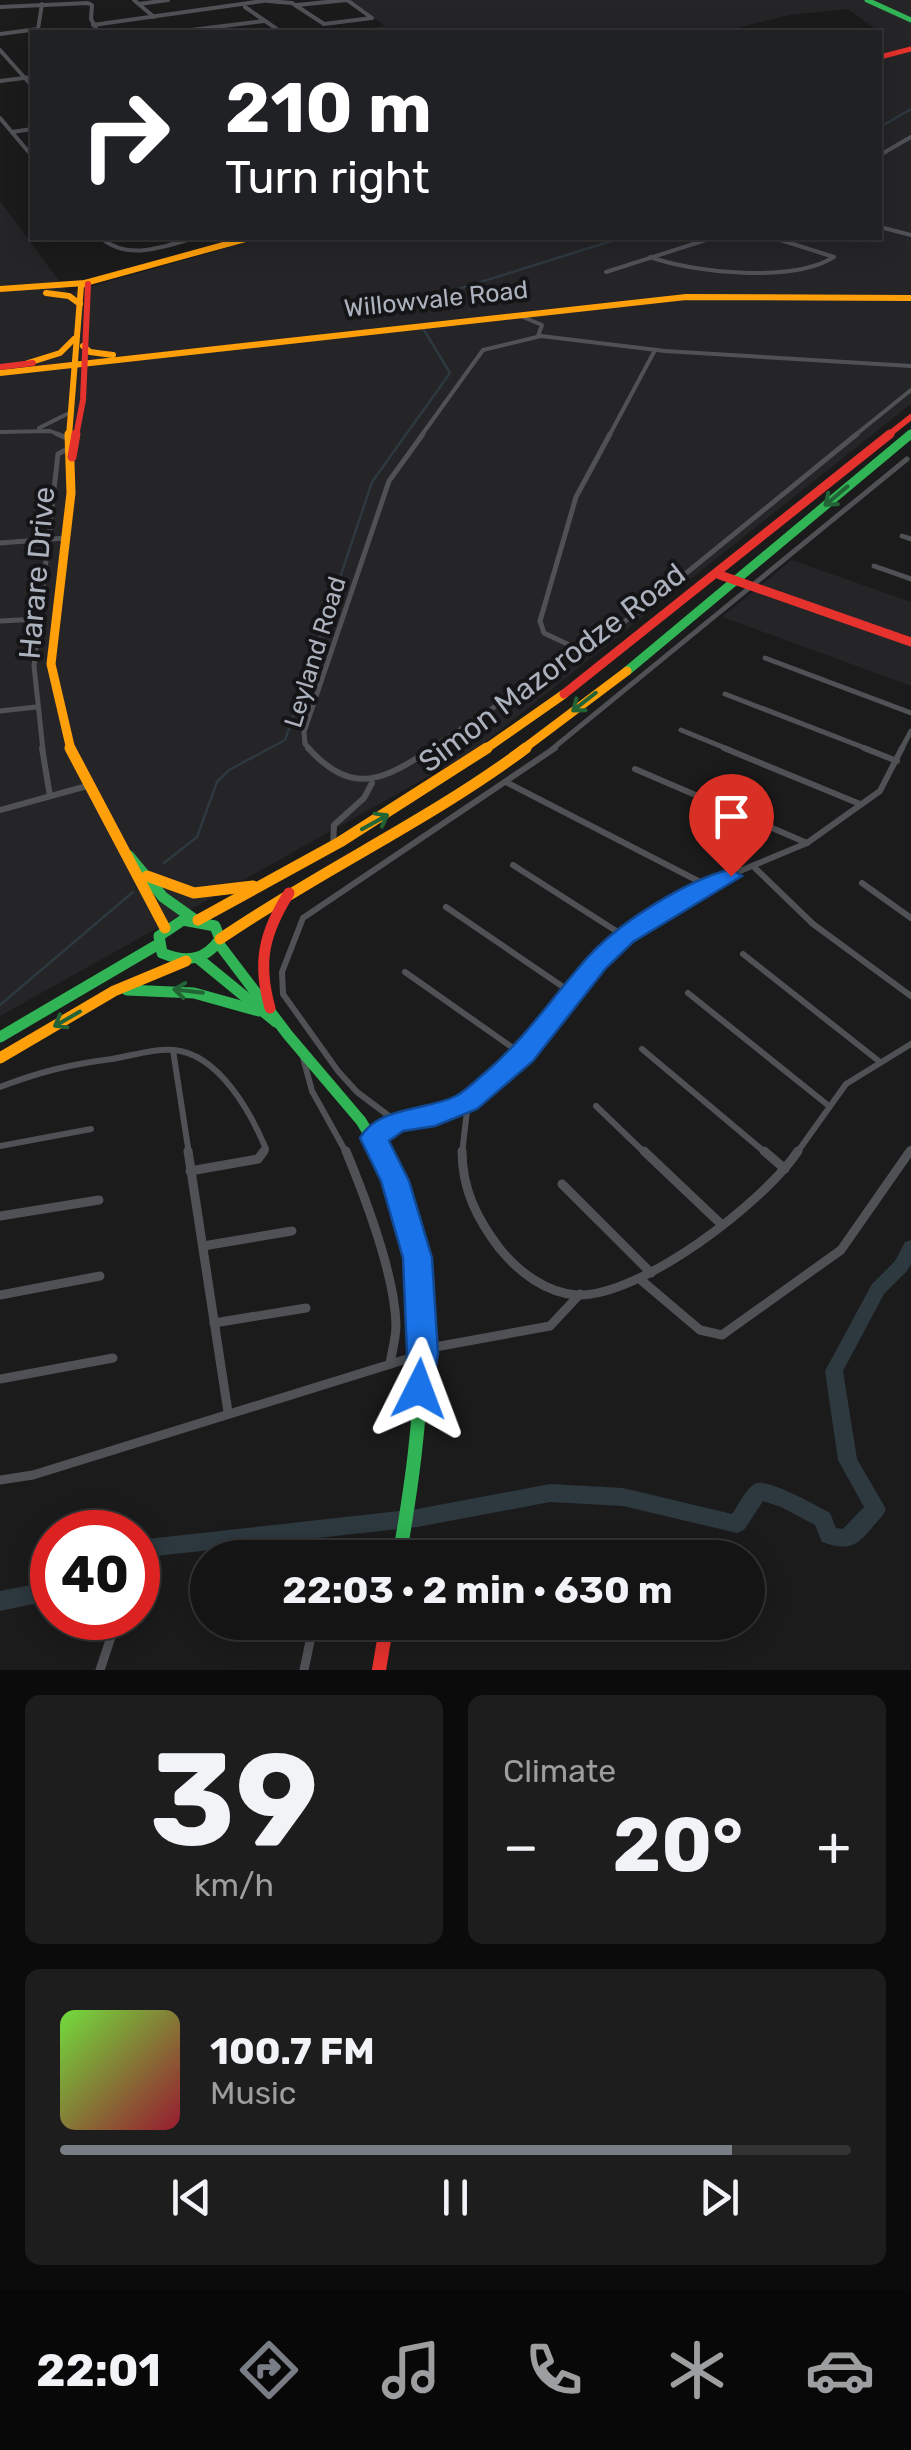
<!DOCTYPE html>
<html lang="en">
<head>
<meta charset="utf-8">
<style>
  body { margin:0; font-family:Rubik,sans-serif; background:#1d1d1e; color:#f1f3f6; height:100vh; display:flex; flex-direction:column; font-size:38px; white-space:nowrap }
  * { box-sizing:border-box; margin:0 }
  p { font-size:32px; color:#9d9ea0 }
  .icon { flex:none; width:55px; height:55px; fill:none; stroke:currentColor; stroke-width:2; stroke-linecap:round; stroke-linejoin:round }
  .map { position:relative; height:1670px; overflow:hidden }
  .panel { display:flex; flex-direction:column; gap:25px; padding:25px; background:#0b0b0c; flex:1 }
  .panel>* { flex:none }
  .banner { position:absolute; left:30px; top:30px; width:852px; height:210px; border-radius:0px; box-shadow:0 5px 25px #0003,0 0 0 2px #333334; background:#202124; color:#fff; overflow:hidden }
  .speed { position:absolute; left:30px; top:1510px; display:flex; gap:20px; font-size:50px; font-weight:700; text-align:center }
  .speed>* { display:grid; place-content:center; width:130px; height:130px; border-radius:50%; background:#141415; box-shadow:0 5px 25px #0003,0 0 0 2px #333334; line-height:1 }
  .speed .limit { border:15px solid #d22; background:#fff; color:#111 }
  .pin { position:absolute; display:grid; place-items:center; width:85px; height:85px; color:#fff; margin:-102px -42px; border-radius:50% 50% 50% 0; rotate:-45deg; box-shadow:0 0 10px #0007 }
  .pin .icon { rotate:45deg }
  .me { position:absolute; width:110px; margin:-55px; rotate:3deg; stroke-linejoin:round; filter:drop-shadow(0 0 8px #0008) }
  .turn { display:flex; align-items:center; gap:35px; height:210px; padding:0 30px; font-size:45px }
  .turn .icon { width:130px; height:130px; stroke-width:2.5 }
  .turn b { display:block; font-size:70px; line-height:85px }
  .big { font-size:75px; font-weight:700; line-height:1.1 }
  .panel .card { flex:1; display:flex; flex-direction:column; justify-content:center; gap:15px; min-width:0; padding:0 35px; border-radius:15px; background:#1d1d1e }
  .panel .dial { align-items:center; gap:0 }
  .dial b { font-size:130px; line-height:1 }
  .song { display:flex; align-items:center; gap:30px }
  .cover { width:120px; height:120px; border-radius:15px; background:linear-gradient(135deg,hsl(100 70% 55%),hsl(350 70% 35%)) }
  .played { height:10px; border-radius:5px; background:linear-gradient(90deg,#797d85 85%,#333334 85%) }
  .keys { display:flex; justify-content:space-around; direction:ltr }
  .heat { display:flex; justify-content:space-between; align-items:center; font-size:55px; direction:ltr }
  .panel .tiles { flex:1; display:grid; gap:25px; grid-template-columns:1fr 1fr }
  .card:last-child { grid-column:span 2 }
  .trip { position:absolute; left:190px; top:1540px; width:575px; height:100px; border-radius:50px; background:#141415; box-shadow:0 5px 25px #0003,0 0 0 2px #333334; font-weight:700; line-height:100px; text-align:center }
  .dock { display:flex; height:160px; justify-content:space-around; align-items:center; background:#080808; color:#9d9ea0 }
  .dock .icon { width:70px; height:70px }
  .dock .current { color:#797d85 }
  .dock b { font-size:45px; color:#f1f3f6 }
  .map>svg:first-child { display:block }
  .built { fill:#252528 }
  .lines { fill:none; stroke-linecap:round; stroke-linejoin:round }
  .stream { stroke:#2d383f; stroke-width:2.5 }
  .river { fill:#2d383f; fill-rule:evenodd }
  .street-far3 { stroke:#4f5155; stroke-width:4 }
  .street-far2 { stroke:#4f5155; stroke-width:5 }
  .street-far1 { stroke:#4f5155; stroke-width:6 }
  .street { stroke:#4f5155; stroke-width:9 }
  .fast-far4 { stroke:#30b455; stroke-width:5 }
  .fast-far3 { stroke:#30b455; stroke-width:6 }
  .fast-far2 { stroke:#30b455; stroke-width:9 }
  .fast-far1 { stroke:#30b455; stroke-width:11 }
  .fast { stroke:#30b455; stroke-width:14 }
  .slow-far2 { stroke:#ff9f0a; stroke-width:6 }
  .slow-far1 { stroke:#ff9f0a; stroke-width:9 }
  .slow { stroke:#ff9f0a; stroke-width:11 }
  .jam-far4 { stroke:#e5322d; stroke-width:5 }
  .jam-far3 { stroke:#e5322d; stroke-width:6 }
  .jam-far2 { stroke:#e5322d; stroke-width:9 }
  .jam-far1 { stroke:#e5322d; stroke-width:11 }
  .jam { stroke:#e5322d; stroke-width:14 }
  .oneway { stroke:#226436 }
  .route { fill:#1a73e8; stroke:#114b97; stroke-width:2.5 }
  .labels { text-anchor:middle; dominant-baseline:central; stroke-width:8; stroke-linejoin:round; paint-order:stroke }
  .far-street-label { font-size:25px; fill:#acb2bd; stroke:#151518 }
  .street-label { font-size:30px; fill:#acb2bd; stroke:#151518 }
</style>
</head>
<body>
<div class="map">
<svg width="911" height="1670" viewBox="0 0 911 1670">
  <rect width="100%" height="100%" fill="#1b1b1c"/>
  <g class="built">
    <path d="M 348,0 L 911,0 L 911,404 L 474,751 L 0,1016 L 0,201 L 68,293 L 262,238 L 880,238 L 880,32 L 871,32 L 877,30 L 848,9 L 789,15 L 721,32 L 333,32 L 385,26 Z"/>
    <path d="M 792,560 L 911,602 L 911,686 L 722,617 Z"/>
  </g>
  <g class="lines">
    <g class="stream">
      <path d="M 880,127 L 911,109"/>
      <path d="M 452,291 L 621,238"/>
      <path d="M 299,700 L 372,482 L 450,373 L 424,330"/>
      <path d="M 164,863 L 197,837 L 217,782 L 229,770 L 285,740 L 295,711"/>
      <path d="M 0,1005 L 133,892"/>
    </g>
    <g class="river">
      <path d="M 911,1240 L 911,1264 L 907,1271 L 884,1294 L 843,1371 L 857,1459 L 886,1509 L 883,1515 C 861,1539 857,1555 822,1542 L 815,1525 L 781,1507 L 763,1501 L 744,1530 L 737,1533 L 623,1506 L 550,1502 L 417,1527 L 138,1558 L 138,1540 L 417,1509 L 550,1484 L 623,1488 L 732,1514 C 738,1506 747,1486 757,1483 C 771,1480 816,1505 830,1513 L 836,1528 L 843,1529 L 864,1507 L 838,1460 L 825,1371 L 872,1284 L 895,1261 L 905,1242 Z"/>
      <path d="M 52,1581 L 52,1600 L 0,1611 L 0,1591 Z"/>
    </g>
    <g class="street-far3">
      <path d="M 134,0 L 154,17"/>
      <path d="M 268,1 L 292,3 L 324,24 L 372,18 L 347,0 L 297,5"/>
      <path d="M 42,4 L 38,29 L 44,32"/>
      <path d="M 139,4 L 168,0"/>
      <path d="M 0,7 L 88,3 L 92,5 L 91,19 L 98,32"/>
      <path d="M 245,7 L 281,32"/>
      <path d="M 93,25 L 270,0"/>
      <path d="M 175,32 L 264,21"/>
      <path d="M 0,34 L 38,29"/>
      <path d="M 0,50 L 32,86"/>
      <path d="M 0,81 L 32,77"/>
      <path d="M 0,118 L 32,156"/>
      <path d="M 12,132 L 32,129"/>
      <path d="M 880,155 L 911,137"/>
      <path d="M 880,227 L 911,235"/>
      <path d="M 101,238 C 128,261 163,247 194,238"/>
      <path d="M 650,257 C 695,273 793,283 834,257 L 774,238"/>
      <path d="M 606,272 L 712,238"/>
      <path d="M 523,317 L 542,325 L 538,336"/>
      <path d="M 39,428 L 71,412"/>
      <path d="M 0,432 L 50,431 L 63,436"/>
      <path d="M 421,436 L 483,350 L 541,336 L 665,351 L 911,366"/>
      <path d="M 609,436 L 655,350"/>
      <path d="M 854,436 L 911,390"/>
    </g>
    <g class="street-far2">
      <path d="M 57,434 L 69,439"/>
      <path d="M 902,536 L 911,539"/>
      <path d="M 0,543 L 66,538"/>
      <path d="M 874,566 L 911,579"/>
      <path d="M 0,621 L 39,619"/>
      <path d="M 582,651 L 544,633 L 540,621 L 576,497 L 610,434"/>
      <path d="M 765,658 L 911,713"/>
      <path d="M 725,694 L 870,750"/>
      <path d="M 0,711 L 36,707"/>
      <path d="M 681,730 L 730,750"/>
      <path d="M 43,750 L 34,666 L 58,454 L 69,448"/>
      <path d="M 311,750 L 305,744 L 304,732 L 389,481 L 423,434"/>
      <path d="M 429,750 L 636,614 L 857,434"/>
      <path d="M 551,750 L 907,459"/>
      <path d="M 901,750 L 911,731"/>
    </g>
    <g class="street-far1">
      <path d="M 42,748 L 50,796"/>
      <path d="M 308,748 C 354,798 385,779 433,748"/>
      <path d="M 724,748 L 860,804"/>
      <path d="M 864,748 L 897,761"/>
      <path d="M 635,769 L 807,843"/>
      <path d="M 506,782 L 706,885"/>
      <path d="M 0,810 L 87,786"/>
      <path d="M 333,846 L 334,825 L 364,798 L 372,783"/>
      <path d="M 513,865 L 624,936"/>
      <path d="M 755,868 L 813,924 L 911,996"/>
      <path d="M 862,883 L 911,918"/>
      <path d="M 446,907 L 572,993"/>
      <path d="M 743,954 L 880,1062"/>
      <path d="M 405,972 L 523,1055"/>
      <path d="M 688,993 L 829,1106"/>
      <path d="M 642,1049 L 767,1154"/>
      <path d="M 173,1050 L 189,1154"/>
      <path d="M 302,1054 L 312,1091 L 347,1154"/>
      <path d="M 0,1087 C 39,1072 71,1064 112,1059 C 131,1056 155,1048 174,1050 C 219,1054 251,1113 266,1149 L 262,1154"/>
      <path d="M 596,1106 L 646,1154"/>
      <path d="M 397,1122 L 357,1092 L 338,1071 L 283,994 L 282,972 L 303,918 L 555,748"/>
      <path d="M 374,1138 L 397,1122 L 447,1111 L 485,1089 L 523,1055 L 597,962 L 624,936 L 706,885 L 807,843 L 880,791 L 902,748"/>
      <path d="M 0,1146 L 91,1129"/>
      <path d="M 462,1154 L 468,1102"/>
      <path d="M 796,1154 L 846,1084 L 911,1044"/>
      <path d="M 908,1154 L 911,1149"/>
    </g>
    <g class="street">
      <path d="M 188,1151 L 228,1412"/>
      <path d="M 346,1151 C 365,1197 395,1276 396,1325 C 396,1338 392,1351 390,1364"/>
      <path d="M 462,1151 C 462,1189 477,1219 500,1249 C 519,1272 546,1293 577,1295 C 641,1297 764,1202 798,1151"/>
      <path d="M 644,1151 L 722,1225"/>
      <path d="M 764,1151 L 785,1169"/>
      <path d="M 190,1171 L 258,1159 L 264,1151"/>
      <path d="M 562,1184 L 651,1273"/>
      <path d="M 0,1216 L 99,1200"/>
      <path d="M 203,1246 L 292,1231"/>
      <path d="M 641,1280 L 700,1330 L 722,1335 L 841,1250 L 910,1151"/>
      <path d="M 0,1295 L 100,1276"/>
      <path d="M 214,1323 L 306,1308"/>
      <path d="M 0,1379 L 113,1358"/>
      <path d="M 0,1480 L 33,1475 L 423,1354 L 435,1347 L 550,1326 L 580,1294"/>
      <path d="M 100,1670 L 117,1619"/>
      <path d="M 304,1670 L 314,1622"/>
    </g>
    <path class="fast-far4" d="M 867,0 L 911,20"/>
    <path class="fast-far3" d="M 908,436 L 911,434"/>
    <path class="fast-far2" d="M 627,671 L 911,434"/>
    <g class="fast-far1">
      <path d="M 129,856 L 163,897 L 194,919"/>
      <path d="M 183,920 L 215,926 L 220,939 C 205,961 186,963 162,953 L 159,936 Z"/>
      <path d="M 219,944 L 288,1035 L 361,1121 L 381,1154"/>
      <path d="M 199,959 L 276,1022"/>
      <path d="M 127,990 L 194,993 L 259,1011"/>
      <path d="M 0,1037 L 157,945"/>
    </g>
    <path class="fast" d="M 380,1151 C 440,1280 423,1422 399,1558"/>
    <g class="slow-far2">
      <path d="M 0,289 L 85,283 L 249,238"/>
      <path d="M 46,293 L 69,296 L 80,304"/>
      <path d="M 83,346 L 90,352 L 113,355"/>
      <path d="M 28,363 L 60,353 L 74,339"/>
      <path d="M 0,373 L 686,297 L 911,298"/>
      <path d="M 69,436 L 81,286 L 85,283"/>
    </g>
    <g class="slow-far1">
      <path d="M 69,434 L 71,493 L 51,664 L 71,750"/>
      <path d="M 484,750 L 564,694"/>
      <path d="M 522,750 L 627,671"/>
    </g>
    <g class="slow">
      <path d="M 70,748 L 165,928"/>
      <path d="M 147,876 L 194,893 L 253,886"/>
      <path d="M 198,920 L 340,842 L 487,748"/>
      <path d="M 220,939 C 319,871 430,820 526,748"/>
      <path d="M 0,1058 L 114,991 L 186,961"/>
    </g>
    <path class="jam-far4" d="M 880,57 L 911,49"/>
    <g class="jam-far3">
      <path d="M 0,367 L 33,363"/>
      <path d="M 76,436 L 83,400 L 88,284"/>
      <path d="M 887,436 L 911,417"/>
    </g>
    <g class="jam-far2">
      <path d="M 72,457 L 76,434"/>
      <path d="M 720,575 L 911,642"/>
      <path d="M 564,694 L 890,434"/>
    </g>
    <path class="jam-far1" d="M 270,1008 C 257,962 264,933 289,893"/>
    <path class="jam" d="M 379,1670 L 387,1622"/>
  </g>
  <defs><path id="oneway-shaft" d="M-6 0H5M1.5-3L5.5 0L1.5 3" fill="none" stroke-width="1.6" stroke-linecap="round" stroke-linejoin="round" transform="scale(2.5)"/></defs>
  <g class="oneway">
    <use href="#oneway-shaft" transform="translate(836 496) rotate(140)"/>
    <use href="#oneway-shaft" transform="translate(584 702) rotate(142)"/>
    <use href="#oneway-shaft" transform="translate(375 822) rotate(-29)"/>
    <use href="#oneway-shaft" transform="translate(188 991) rotate(-173)"/>
    <use href="#oneway-shaft" transform="translate(67 1019) rotate(150)"/>
  </g>
  <path class="route" d="M 731,869 L 742,876 L 633,942 L 606,968 L 533,1061 L 477,1109 L 435,1126 L 403,1131 L 389,1141 L 409,1181 L 432,1258 L 438,1354 L 430,1398 L 419,1402 L 408,1398 L 404,1389 L 407,1354 L 403,1258 L 381,1181 L 360,1138 C 378,1106 426,1111 456,1096 C 467,1090 476,1080 486,1072 C 526,1038 553,996 588,957 C 620,922 685,881 731,869 Z"/>
  <g class="labels">
    <g class="far-street-label">
      <text transform="translate(436 299) rotate(-6)">Willowvale Road</text>
      <text transform="translate(315 652) rotate(-73)">Leyland Road</text>
    </g>
    <g class="street-label">
      <text transform="translate(37 573) rotate(-85)">Harare Drive</text>
      <text transform="translate(552 668) rotate(-37)">Simon Mazorodze Road</text>
    </g>
  </g>
</svg>
<div class="speed"><div class="limit">40</div></div>
<div class="pin" style="left:731px;top:876px;background:#d93025"><svg class="icon" aria-label="arrive" viewBox="0 0 24 24"><path d="M6 21V4h12l-3 4 3 4H6"/></svg></div>
<svg class="me" style="left:419px;top:1389px" viewBox="-20 -20 40 40"><path d="M0-17L14 15 0 8-14 15z" fill="#1a73e8" stroke="#fff" stroke-width="4"/></svg>
<div class="trip">22:03 · 2 min · 630 m</div>
<div class="banner">
<div class="turn"><svg class="icon" aria-label="right" viewBox="0 0 24 24"><path d="M7 20v-9h11M14 6l5 5-5 5"/></svg><div><b>210 m</b>Turn right</div></div>
</div>
</div>
<section class="panel">
<div class="tiles">
<div class="card dial"><b>39</b><p>km/h</p></div>
<div class="card"><p>Climate</p>
<div class="heat"><a>−</a><b class="big">20°</b><a>+</a></div>
</div>
<div class="card">
<div class="song"><i class="cover"></i><div><b>100.7 FM</b><p>Music</p></div></div>
<div class="played"></div>
<div class="keys"><svg class="icon" aria-label="previous" viewBox="0 0 24 24"><path d="M18 5L8 12l10 7zM5 5v14"/></svg><svg class="icon" aria-label="pause" viewBox="0 0 24 24"><path d="M8 5v14M16 5v14"/></svg><svg class="icon" aria-label="next" viewBox="0 0 24 24"><path d="M6 5l10 7-10 7zM19 5v14"/></svg></div>
</div>
</div>
</section>
<nav class="dock">
<b>22:01</b>
<svg class="icon current" aria-label="directions" viewBox="0 0 24 24"><path d="M12 3l9 9-9 9-9-9zM9 14v-3h6M13 9l2 2-2 2"/></svg>
<svg class="icon" aria-label="music" viewBox="0 0 24 24"><path d="M9 18V5l10-2v13"/><circle cx="6" cy="18" r="3"/><circle cx="16" cy="16" r="3"/></svg>
<svg class="icon" aria-label="phone" viewBox="0 0 24 24"><path d="M5 4h4l2 5-3 2q2 4 5 5l2-3 5 2v4C11 20 4 13 5 4z"/></svg>
<svg class="icon" aria-label="climate" viewBox="0 0 24 24"><path d="M12 3v18M4 7l16 10M4 17L20 7"/></svg>
<svg class="icon" aria-label="car" viewBox="0 0 24 24"><path d="M5 17H2v-5l4-1 3-4h7l3 4 3 1v5h-3M9 17h6M6 11h13"/><circle cx="7" cy="17" r="2"/><circle cx="17" cy="17" r="2"/></svg>
</nav>
</body>
</html>
